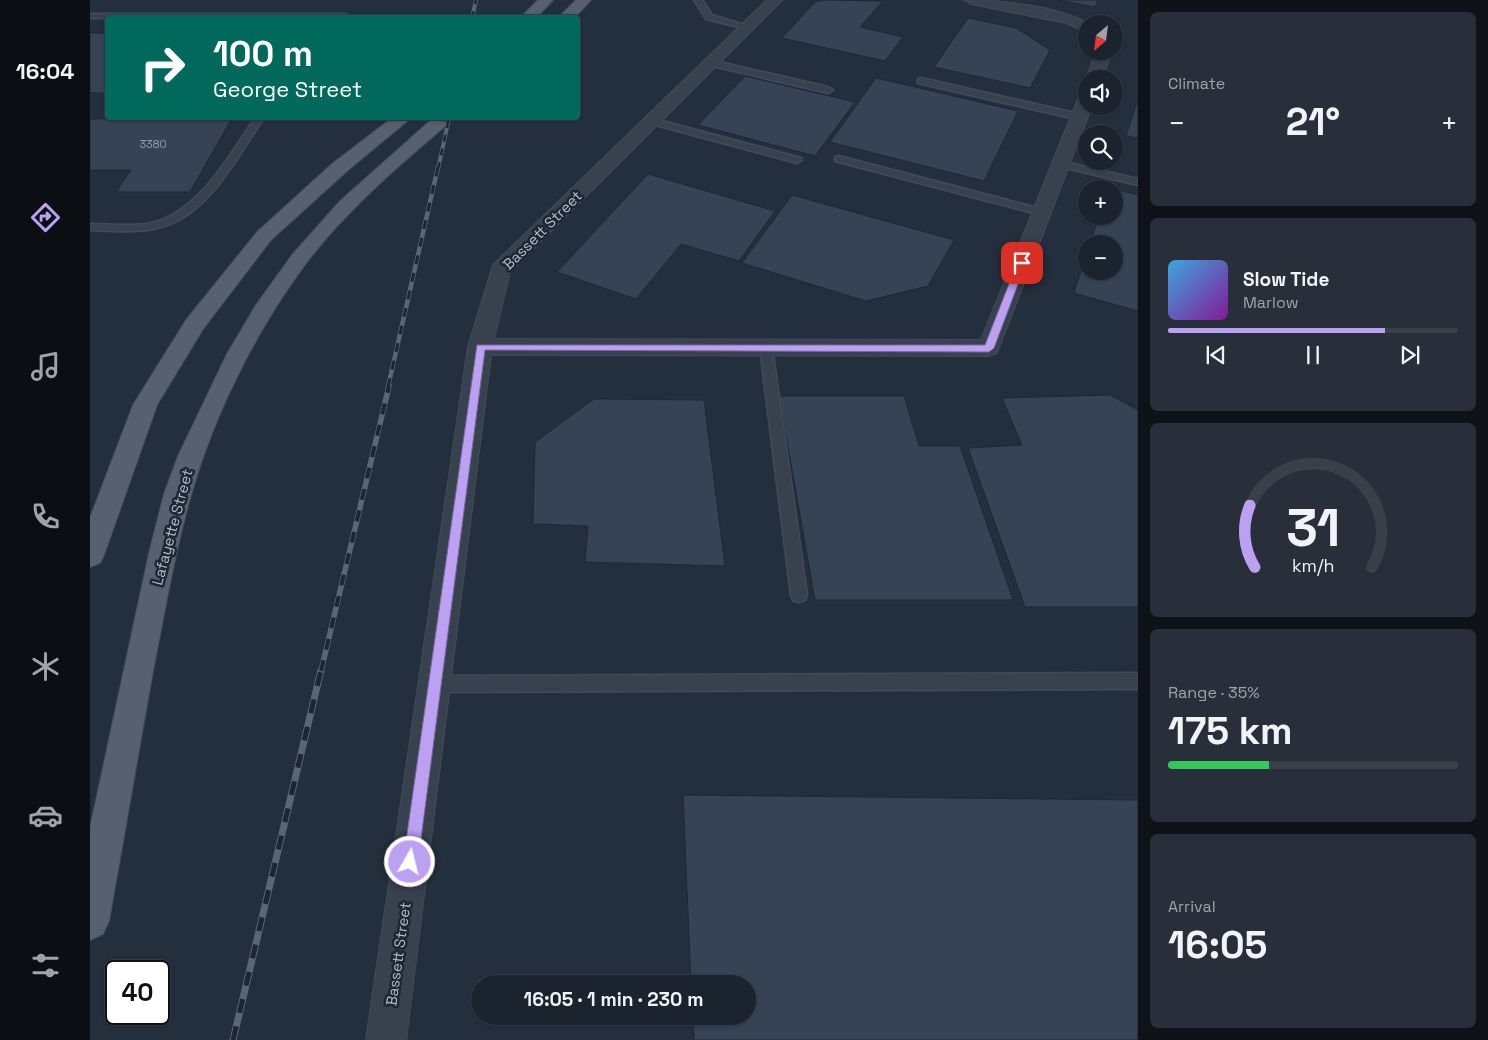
<!DOCTYPE html>
<html lang="en">
<head>
<meta charset="utf-8">
<style>
  body { margin:0; font-family:"Space Grotesk",sans-serif; background:#282f3a; color:#f1f3f6; height:100vh; display:flex; flex-direction:column; font-size:19px; white-space:nowrap }
  * { box-sizing:border-box; margin:0 }
  p { font-size:16px; color:#a0a4aa }
  .icon { flex:none; width:28px; height:28px; fill:none; stroke:currentColor; stroke-width:2; stroke-linecap:round; stroke-linejoin:round }
  .map { position:relative; flex:1; overflow:hidden }
  .sheet { display:flex; flex-direction:column; gap:12px; padding:12px; background:#0f1319; width:350px }
  .sheet>* { flex:none }
  .hud { position:absolute; left:15px; top:15px; width:475px; height:105px; border-radius:5px; box-shadow:0 1px 4px #0004,0 0 0 1px #39404a; background:#00695c; color:#fff; overflow:hidden }
  .needle { width:32px; rotate:208deg }
  .controls { position:absolute; left:988px; top:15px; display:grid; gap:10px }
  .controls a { display:grid; place-items:center; width:45px; height:45px; border-radius:50%; background:#1b232e; box-shadow:0 1px 4px #0004,0 0 0 1px #39404a; font-size:25px }
  .speed { position:absolute; left:15px; top:960px; display:flex; gap:10px; font-size:25px; font-weight:700; text-align:center }
  .speed>* { display:grid; place-content:center; width:65px; height:65px; border-radius:50%; background:#1b232e; box-shadow:0 1px 4px #0004,0 0 0 1px #39404a; line-height:1 }
  .speed .limit { border:2px solid #111; border-radius:8px; background:#fff; color:#111 }
  .pin { position:absolute; display:grid; place-items:center; width:42px; height:42px; color:#fff; margin:-21px; border-radius:10px; box-shadow:0 2px 8px #0006 }
  .me { position:absolute; width:55px; margin:-28px; rotate:8deg; stroke-linejoin:round; filter:drop-shadow(0 0 4px #0008) }
  .turn { display:flex; align-items:center; gap:18px; height:105px; padding:0 25px; font-size:22px }
  .turn .icon { width:65px; height:65px; stroke-width:2.5 }
  .turn b { display:block; font-size:35px; line-height:42px }
  .big { font-size:38px; font-weight:700; line-height:1.1 }
  .sheet .card { flex:1; display:flex; flex-direction:column; justify-content:center; gap:8px; min-width:0; padding:0 18px; border-radius:8px; background:#282f3a }
  .sheet .dial { align-items:center; gap:0 }
  .dial svg { height:130px; overflow:visible; fill:none; stroke:#39404a; stroke-width:7; stroke-linecap:round; text-anchor:middle }
  .dial text { fill:#f1f3f6; stroke:none }
  .song { display:flex; align-items:center; gap:15px }
  .cover { width:60px; height:60px; border-radius:8px; background:linear-gradient(135deg,hsl(200 70% 55%),hsl(290 70% 35%)) }
  .played { height:5px; border-radius:2px; background:linear-gradient(90deg,#bca0f2 75%,#39404a 75%) }
  .keys { display:flex; justify-content:space-around; direction:ltr }
  .heat { display:flex; justify-content:space-between; align-items:center; font-size:28px; direction:ltr }
  .charge { height:8px; border-radius:4px; background:linear-gradient(90deg,#34c759 35%,#39404a 0) }
  .trip { position:absolute; left:381px; top:975px; width:285px; height:50px; border-radius:25px; background:#1b232e; box-shadow:0 1px 4px #0004,0 0 0 1px #39404a; font-weight:700; line-height:50px; text-align:center }
  main { display:flex; flex:1; min-height:0 }
  .tab-bar { display:flex; flex-direction:column; width:90px; justify-content:space-around; align-items:center; background:#0b0e12; color:#a0a4aa }
  .tab-bar .icon { width:35px; height:35px }
  .tab-bar .active { color:#bca0f2 }
  .tab-bar b { font-size:22px; color:#f1f3f6 }
  .map>svg:first-child { display:block }
  .building { fill:#364354; stroke:#1f2835 }
  .lines { fill:none; stroke-linecap:round; stroke-linejoin:round }
  .primary-tunnel { stroke:#3a4453; stroke-width:16; stroke-dasharray:16 8; stroke-linecap:butt }
  .service-casing { stroke:#414a57; stroke-width:3 }
  .minor-casing { stroke:#414a57; stroke-width:2 }
  .tertiary-casing { stroke:#414a57; stroke-width:2 }
  .primary-casing { stroke:#414a57; stroke-width:2 }
  .service { fill:#38414e; fill-rule:evenodd }
  .minor { fill:#38414e; fill-rule:evenodd }
  .tertiary { fill:#38414e; fill-rule:evenodd }
  .primary { fill:#56606e; fill-rule:evenodd }
  .rail-far3-casing { stroke:#5a6575; stroke-width:4 }
  .rail-far2-casing { stroke:#5a6575; stroke-width:4.5 }
  .rail-far1-casing { stroke:#5a6575; stroke-width:5.5 }
  .rail-casing { stroke:#5a6575; stroke-width:7 }
  .rail-far3 { stroke:#1d2633; stroke-width:2.5; stroke-dasharray:7; stroke-linecap:butt }
  .rail-far2 { stroke:#1d2633; stroke-width:3; stroke-dasharray:9; stroke-linecap:butt }
  .rail-far1 { stroke:#1d2633; stroke-width:4; stroke-dasharray:11; stroke-linecap:butt }
  .rail { stroke:#1d2633; stroke-width:5; stroke-dasharray:14; stroke-linecap:butt }
  .route { fill:#bca0f2; stroke:#7a689d }
  .labels { text-anchor:middle; dominant-baseline:central; stroke-width:5; stroke-linejoin:round; paint-order:stroke }
  .far-number-label { font-size:11px; fill:#929caa }
  .street-label { font-size:15px; fill:#b4bcc9; stroke:#1d2633 }
</style>
</head>
<body>
<main>
<nav class="tab-bar">
<b>16:04</b>
<svg class="icon active" aria-label="directions" viewBox="0 0 24 24"><path d="M12 3l9 9-9 9-9-9zM9 14v-3h6M13 9l2 2-2 2"/></svg>
<svg class="icon" aria-label="music" viewBox="0 0 24 24"><path d="M9 18V5l10-2v13"/><circle cx="6" cy="18" r="3"/><circle cx="16" cy="16" r="3"/></svg>
<svg class="icon" aria-label="phone" viewBox="0 0 24 24"><path d="M5 4h4l2 5-3 2q2 4 5 5l2-3 5 2v4C11 20 4 13 5 4z"/></svg>
<svg class="icon" aria-label="climate" viewBox="0 0 24 24"><path d="M12 3v18M4 7l16 10M4 17L20 7"/></svg>
<svg class="icon" aria-label="car" viewBox="0 0 24 24"><path d="M5 17H2v-5l4-1 3-4h7l3 4 3 1v5h-3M9 17h6M6 11h13"/><circle cx="7" cy="17" r="2"/><circle cx="17" cy="17" r="2"/></svg>
<svg class="icon" aria-label="filters" viewBox="0 0 24 24"><path d="M4 7h16M4 17h16"/><circle cx="9" cy="7" r="2"/><circle cx="15" cy="17" r="2"/></svg>
</nav>
<div class="map">
<svg width="1048" height="1040" viewBox="0 0 1048 1040">
  <rect width="100%" height="100%" fill="#242f3e"/>
  <g class="building">
    <path d="M 736,0 L 793,1 L 770,27 L 813,37 L 795,61 L 692,38 L 725,2 Z"/>
    <path d="M 967,0 L 1008,0 L 1005,7 Z"/>
    <path d="M 878,18 L 926,28 L 960,50 L 940,88 L 844,67 Z"/>
    <rect x="0" y="33" width="18" height="60"/>
    <path d="M 655,76 L 765,102 L 725,156 L 608,125 Z"/>
    <path d="M 786,78 L 928,111 L 894,181 L 740,142 Z"/>
    <path d="M 1048,99 L 1048,138 L 1036,136 Z"/>
    <path d="M 58,118 L 142,118 L 100,192 L 26,192 L 41,170 L 2,170 L 0,173 L 0,119 Z"/>
    <path d="M 558,174 L 685,211 L 649,261 L 591,244 L 546,299 L 467,272 Z"/>
    <path d="M 1024,189 L 1048,195 L 1048,311 L 984,293 L 996,256 L 996,271 L 1024,271 L 1024,244 L 1000,244 L 1009,216 L 1024,216 Z"/>
    <path d="M 702,195 L 864,240 L 838,286 L 776,301 L 652,263 Z"/>
    <path d="M 1020,395 L 1048,410 L 1048,607 L 935,607 L 878,448 L 932,445 L 912,398 Z"/>
    <path d="M 689,396 L 814,396 L 829,446 L 870,446 L 923,600 L 725,600 Z"/>
    <path d="M 504,399 L 614,400 L 635,566 L 495,562 L 498,526 L 443,524 L 445,442 Z"/>
    <path d="M 593,795 L 1048,800 L 1048,1040 L 604,1040 L 603,1016 L 658,1016 L 658,984 L 601,984 Z"/>
  </g>
  <g class="lines">
    <path class="primary-tunnel" d="M 347,124 L 355,118"/>
    <defs>
      <g id="service">
        <path d="M 604,0 L 612,0 L 622,15 L 661,27 L 657,29 L 616,19 Z"/>
        <path d="M 0,14 L 256,14 L 260,16 L 0,18 Z"/>
        <path d="M 621,60 L 738,87 L 743,90 L 738,93 L 618,65 L 617,63 Z"/>
        <path d="M 831,78 L 990,114 L 995,117 L 990,120 L 828,83 L 828,79 Z"/>
        <path d="M 165,118 L 174,118 C 148,155 122,209 77,225 C 53,234 25,231 0,230 L 0,224 C 22,224 48,228 69,221 C 113,205 140,154 165,118 Z"/>
        <path d="M 561,118 L 711,158 L 712,160 L 707,163 L 558,123 L 556,121 Z"/>
        <path d="M 749,156 L 955,210 L 956,212 L 951,215 L 745,161 L 745,157 Z"/>
        <path d="M 971,161 L 1048,179 L 1048,185 L 967,166 L 967,162 Z"/>
        <path d="M 676,344 L 682,348 L 717,595 L 715,600 L 709,602 L 703,600 L 701,595 L 670,348 Z"/>
        <path d="M 1048,673 L 1048,689 L 345,692 L 339,690 L 336,684 L 339,678 L 345,676 Z"/>
      </g>
      <g id="minor">
        <path d="M 874,0 C 910,0 968,6 999,24 L 996,24 L 996,32 L 976,23 L 881,4 Z"/>
        <path d="M 1006,51 L 1022,51 L 1012,79 L 996,80 Z"/>
        <path d="M 996,94 L 996,106 L 1002,106 L 907,353 L 899,356 L 390,355 L 382,352 L 378,347 L 382,342 L 390,339 L 891,340 L 988,99 L 990,95 Z"/>
      </g>
      <path id="tertiary" d="M 677,0 L 692,0 L 420,272 L 402,347 L 316,1040 L 276,1040 L 378,347 L 403,265 Z"/>
      <g id="primary">
        <path d="M 448,0 L 463,0 L 446,18 L 430,18 Z"/>
        <path d="M 486,0 L 501,0 L 484,18 L 468,18 Z"/>
        <path d="M 302,118 L 321,118 L 257,171 L 181,240 L 113,329 L 67,405 L 14,555 L 10,563 L 0,567 L 0,518 L 43,405 L 96,320 L 167,232 L 243,163 Z"/>
        <path d="M 347,119 L 353,120 L 356,124 L 353,128 C 305,169 256,211 217,262 C 167,329 125,412 102,492 C 85,550 75,611 63,671 C 48,754 34,838 19,921 L 13,934 L 0,940 L 0,828 L 59,553 L 74,494 L 88,456 L 137,354 L 166,305 L 202,255 L 250,201 L 341,120 Z"/>
      </g>
    </defs>
    <use href="#service" class="service-casing"/>
    <use href="#minor" class="minor-casing"/>
    <use href="#tertiary" class="tertiary-casing"/>
    <use href="#primary" class="primary-casing"/>
    <use href="#service" class="service"/>
    <use href="#minor" class="minor"/>
    <use href="#tertiary" class="tertiary"/>
    <use href="#primary" class="primary"/>
    <defs>
      <g id="rail-far3">
        <path d="M 382,18 L 386,0"/>
        <path d="M 348,169 L 359,118"/>
      </g>
      <path id="rail-far2" d="M 298,387 L 348,167"/>
      <path id="rail-far1" d="M 231,671 L 299,386"/>
      <path id="rail" d="M 143,1040 L 231,670"/>
    </defs>
    <use href="#rail-far3" class="rail-far3-casing"/>
    <use href="#rail-far2" class="rail-far2-casing"/>
    <use href="#rail-far1" class="rail-far1-casing"/>
    <use href="#rail" class="rail-casing"/>
    <use href="#rail-far3" class="rail-far3"/>
    <use href="#rail-far2" class="rail-far2"/>
    <use href="#rail-far1" class="rail-far1"/>
    <use href="#rail" class="rail"/>
  </g>
  <path class="route" d="M 928,261 L 936,263 L 904,348 L 899,352 L 395,350 L 328,862 L 326,867 L 320,869 L 315,867 L 313,862 L 387,345 L 895,345 Z"/>
  <g class="labels">
    <g class="far-number-label">
      <text x="63" y="144">3380</text>
    </g>
    <g class="street-label">
      <text transform="translate(452 230) rotate(-45)">Bassett Street</text>
      <text transform="translate(82 527) rotate(-75)">Lafayette Street</text>
      <text transform="translate(308 954) rotate(-82)">Bassett Street</text>
    </g>
  </g>
</svg>
<div class="controls">
<a><svg class="needle" viewBox="-14 -14 28 28"><path d="M0-13l5 13h-10z" fill="#e53935"/><path d="M0 13l5-13h-10z" fill="#a0a4aa"/></svg></a>
<a><svg class="icon" aria-label="sound" viewBox="0 0 24 24"><path d="M4 9h4l5-4v14l-5-4H4zM17 9q2 3 0 6"/></svg></a>
<a><svg class="icon" aria-label="search" viewBox="0 0 24 24"><circle cx="10" cy="10" r="6"/><path d="M15 15l6 6"/></svg></a>
<a>+</a>
<a>−</a>
</div>
<div class="speed"><div class="limit">40</div></div>
<div class="pin" style="left:932px;top:263px;background:#d93025"><svg class="icon" aria-label="arrive" viewBox="0 0 24 24"><path d="M6 21V4h12l-3 4 3 4H6"/></svg></div>
<svg class="me" style="left:320px;top:862px" viewBox="-20 -20 40 40"><circle r="17" fill="#bca0f2" stroke="#fff" stroke-width="3"/><path d="M0-11L8 9 0 5-8 9z" fill="#fff"/></svg>
<div class="trip">16:05 · 1 min · 230 m</div>
<div class="hud">
<div class="turn"><svg class="icon" aria-label="right" viewBox="0 0 24 24"><path d="M7 20v-9h11M14 6l5 5-5 5"/></svg><div><b>100 m</b>George Street</div></div>
</div>
</div>
<section class="sheet">
<div class="card"><p>Climate</p>
<div class="heat"><a>−</a><b class="big">21°</b><a>+</a></div>
</div>
<div class="card">
<div class="song"><i class="cover"></i><div><b>Slow Tide</b><p>Marlow</p></div></div>
<div class="played"></div>
<div class="keys"><svg class="icon" aria-label="previous" viewBox="0 0 24 24"><path d="M18 5L8 12l10 7zM5 5v14"/></svg><svg class="icon" aria-label="pause" viewBox="0 0 24 24"><path d="M8 5v14M16 5v14"/></svg><svg class="icon" aria-label="next" viewBox="0 0 24 24"><path d="M6 5l10 7-10 7zM19 5v14"/></svg></div>
</div>
<div class="card dial"><svg viewBox="0 0 100 80">
<path d="M14 69A42 42 0 1 1 86 69"/>
<path d="M14 69A42 42 0 0 1 11 31" stroke="#bca0f2"/>
<text x="50" y="56" font-size="32" font-weight="700">31</text>
<text x="50" y="72" font-size="11">km/h</text>
</svg></div>
<div class="card"><p>Range · 35%</p><b class="big">175 km</b><div class="charge"></div></div>
<div class="card"><p>Arrival</p><b class="big">16:05</b></div>
</section>
</main>
</body>
</html>
